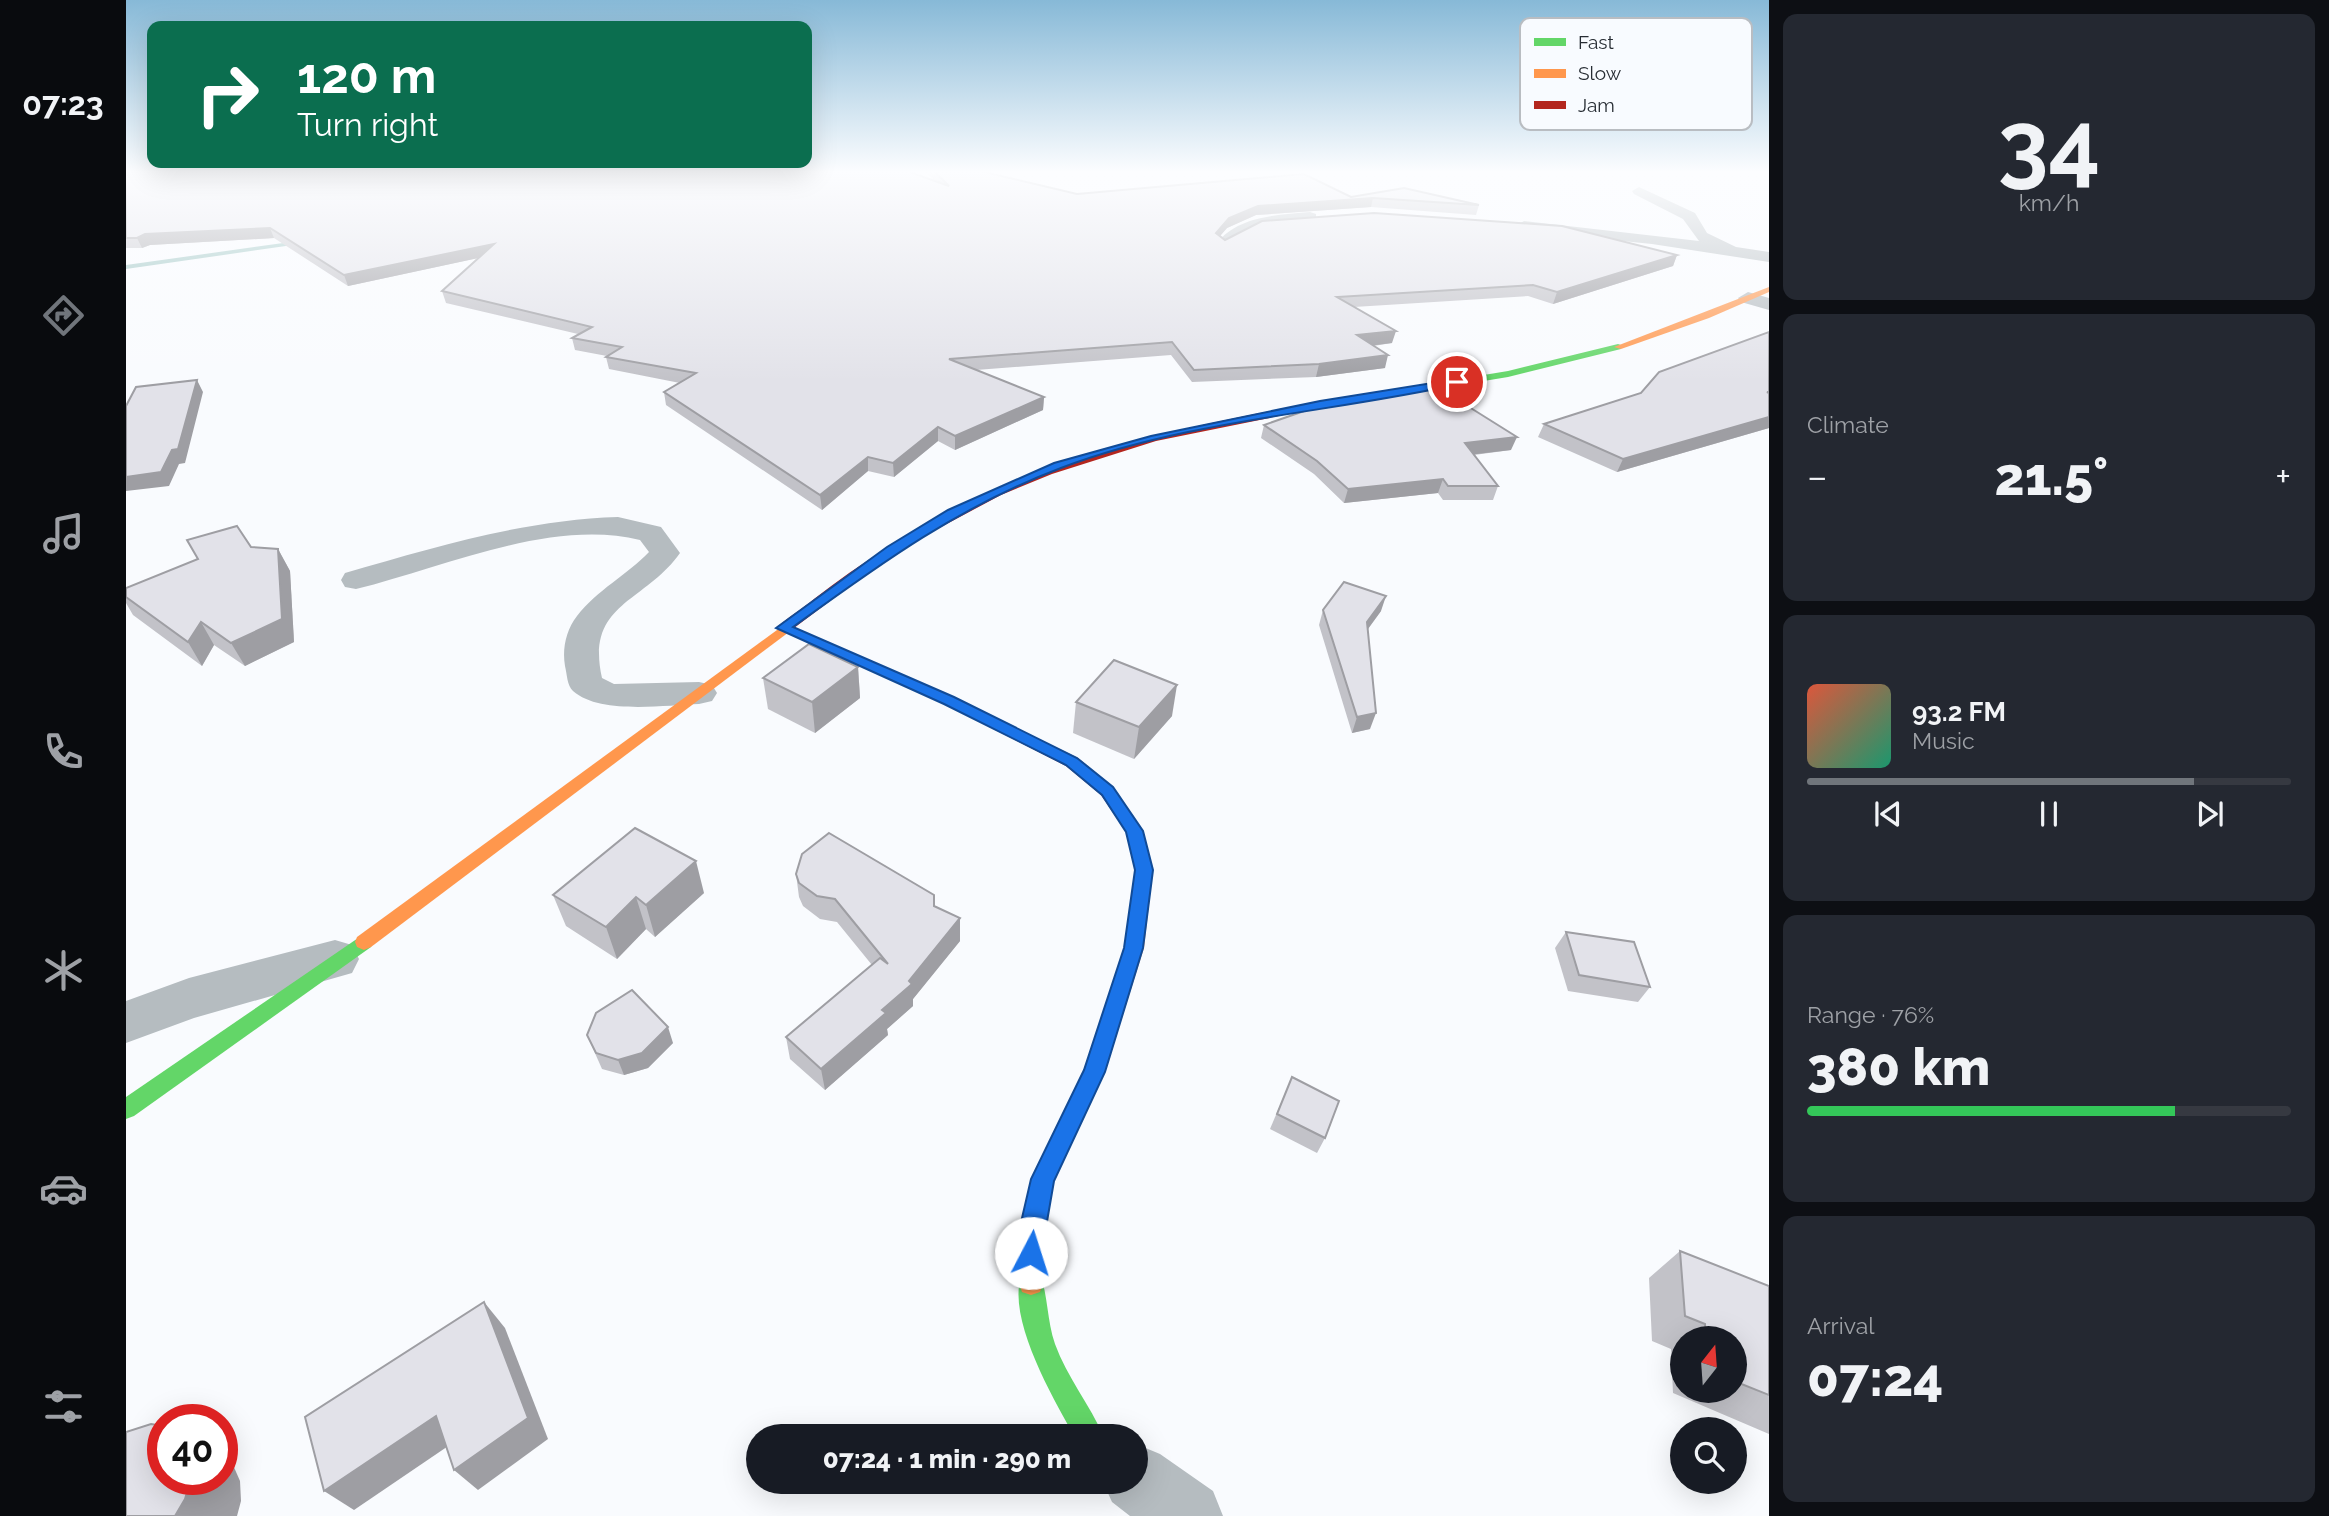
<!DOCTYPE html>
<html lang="en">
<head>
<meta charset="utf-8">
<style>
  body { margin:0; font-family:Raleway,sans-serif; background:#242831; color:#f1f3f6; height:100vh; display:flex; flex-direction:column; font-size:26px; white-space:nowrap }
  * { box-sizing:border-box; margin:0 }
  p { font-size:23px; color:#9ea1a6 }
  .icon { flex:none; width:38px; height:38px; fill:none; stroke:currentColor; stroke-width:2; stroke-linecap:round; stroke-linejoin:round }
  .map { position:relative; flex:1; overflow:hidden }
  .sheet { display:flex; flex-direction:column; gap:14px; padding:14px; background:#0d0f14; width:560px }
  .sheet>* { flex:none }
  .top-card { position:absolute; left:21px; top:21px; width:665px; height:147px; border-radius:14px; box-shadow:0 7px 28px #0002; background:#0b6e4f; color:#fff; overflow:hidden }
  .needle { width:46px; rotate:17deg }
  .tools { position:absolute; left:1544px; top:1326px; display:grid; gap:14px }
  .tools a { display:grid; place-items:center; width:77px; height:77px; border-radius:50%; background:#171b24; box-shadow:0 7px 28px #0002; font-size:35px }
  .speed { position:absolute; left:21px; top:1404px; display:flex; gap:14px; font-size:35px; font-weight:700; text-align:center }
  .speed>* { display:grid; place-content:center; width:91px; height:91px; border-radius:50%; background:#171b24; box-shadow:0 7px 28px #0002; line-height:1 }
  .speed .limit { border:10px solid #d22; background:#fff; color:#111 }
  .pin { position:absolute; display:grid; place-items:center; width:60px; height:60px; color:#fff; margin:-30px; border:4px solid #fff; border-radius:50%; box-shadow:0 2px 7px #0007 }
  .me { position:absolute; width:77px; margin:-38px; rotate:5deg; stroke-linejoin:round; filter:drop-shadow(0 0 5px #0008) }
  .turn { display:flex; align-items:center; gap:24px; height:147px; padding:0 35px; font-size:32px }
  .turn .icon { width:91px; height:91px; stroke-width:2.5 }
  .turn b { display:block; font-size:49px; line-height:60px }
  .big { font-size:52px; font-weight:800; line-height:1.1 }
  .sheet .widget { flex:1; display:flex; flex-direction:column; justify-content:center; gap:10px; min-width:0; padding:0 24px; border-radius:14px; background:#242831 }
  .sheet .dial { align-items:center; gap:0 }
  .dial b { font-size:91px; line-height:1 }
  .song { display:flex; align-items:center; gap:21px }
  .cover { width:84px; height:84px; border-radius:10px; background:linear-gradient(135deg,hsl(10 70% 55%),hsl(160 70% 35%)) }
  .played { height:7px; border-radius:4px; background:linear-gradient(90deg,#70757b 80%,#363941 80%) }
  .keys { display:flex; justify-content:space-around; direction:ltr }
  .heat { display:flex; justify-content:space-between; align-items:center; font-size:38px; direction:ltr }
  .charge { height:10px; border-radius:5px; background:linear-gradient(90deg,#34c759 76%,#363941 0) }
  .trip { position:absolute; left:620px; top:1424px; width:402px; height:70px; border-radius:35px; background:#171b24; box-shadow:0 7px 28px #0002; font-weight:800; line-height:70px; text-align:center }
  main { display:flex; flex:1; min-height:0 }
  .dock { display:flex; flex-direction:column; width:126px; justify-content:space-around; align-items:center; background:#090b0e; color:#9ea1a6 }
  .dock .icon { width:49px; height:49px }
  .dock .selected { color:#70757b }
  .dock b { font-size:32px; color:#f1f3f6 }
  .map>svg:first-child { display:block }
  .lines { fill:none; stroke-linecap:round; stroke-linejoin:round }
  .stream { fill:#96c1be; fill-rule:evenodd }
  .street { fill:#b5bcc0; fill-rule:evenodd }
  .fast { fill:#63d668; fill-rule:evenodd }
  .slow { fill:#ff974d; fill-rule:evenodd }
  .jam { fill:#b3261e; fill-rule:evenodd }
  .wall { fill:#c2c2c8; fill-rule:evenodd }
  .shaded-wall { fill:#9e9ea3 }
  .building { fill:#e2e2e9; stroke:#9e9ea3; stroke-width:2 }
  .route { fill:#1a73e8; stroke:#114b97; stroke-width:2 }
  .key { fill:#f8fbff; stroke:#b9bdc2; stroke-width:2 }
  .key-label { font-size:19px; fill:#272d34 }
</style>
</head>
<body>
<main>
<nav class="dock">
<b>07:23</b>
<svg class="icon selected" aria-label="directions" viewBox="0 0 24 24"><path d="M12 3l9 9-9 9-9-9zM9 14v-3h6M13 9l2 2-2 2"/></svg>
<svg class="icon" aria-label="music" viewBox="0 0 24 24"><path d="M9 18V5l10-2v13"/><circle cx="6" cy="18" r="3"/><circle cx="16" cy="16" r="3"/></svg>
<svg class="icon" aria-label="phone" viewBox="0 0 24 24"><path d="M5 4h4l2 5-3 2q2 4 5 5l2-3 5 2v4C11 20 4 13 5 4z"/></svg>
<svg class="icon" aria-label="climate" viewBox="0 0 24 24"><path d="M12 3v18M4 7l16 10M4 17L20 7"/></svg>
<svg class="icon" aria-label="car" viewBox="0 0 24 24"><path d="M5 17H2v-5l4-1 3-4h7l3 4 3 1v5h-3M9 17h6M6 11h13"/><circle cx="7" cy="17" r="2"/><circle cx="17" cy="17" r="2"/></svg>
<svg class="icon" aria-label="filters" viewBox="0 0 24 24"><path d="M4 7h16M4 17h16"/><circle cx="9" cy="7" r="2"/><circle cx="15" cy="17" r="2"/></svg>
</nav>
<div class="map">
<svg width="1643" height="1516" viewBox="0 0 1643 1516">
  <rect width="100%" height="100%" fill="#f9fbfe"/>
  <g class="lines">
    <path class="stream" d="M 179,240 L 181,243 L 0,269 L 0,265 Z"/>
    <g class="street">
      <path d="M 1513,187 L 1569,213 L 1581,233 L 1610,247 L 1643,252 L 1643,262 L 1526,244 L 1398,231 L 1390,226 L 1398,221 L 1573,241 L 1557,219 L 1508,194 L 1506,191 Z"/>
      <path d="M 1184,212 L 1190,214 L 1190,220 L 1134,228 L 1099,248 L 1091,243 C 1112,216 1152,215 1184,212 Z"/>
      <path d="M 1622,292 L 1643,298 L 1643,310 L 1615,302 L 1612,298 Z"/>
      <path d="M 492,517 L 535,527 L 554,553 C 519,603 459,603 476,678 L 488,684 L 573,682 L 586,685 L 591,693 L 586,701 L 573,704 C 539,705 474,715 447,691 C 441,686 441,674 439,666 C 436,649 440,630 451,616 C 471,590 501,575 523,552 L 514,540 C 425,518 316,568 230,589 L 219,587 L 215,580 L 219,573 C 309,547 398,520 492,517 Z"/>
      <path d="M 209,940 L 226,945 L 233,959 L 226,973 L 68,1018 L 0,1043 L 0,1001 L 63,978 Z"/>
      <path d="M 1010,1444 L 1034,1454 L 1087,1491 L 1097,1516 L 1004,1516 L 986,1502 L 977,1482 L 1010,1482 Z"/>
    </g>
    <g class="fast">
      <path d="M 1492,344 L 1495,345 L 1495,349 L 1382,377 L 1194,408 L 1189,405 L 1194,402 L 1382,371 Z"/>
      <path d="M 238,934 L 245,937 L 247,942 L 245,947 L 8,1116 L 0,1119 L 0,1097 Z"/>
      <path d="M 905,1271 L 914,1274 C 922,1295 921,1321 929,1344 C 941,1377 964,1405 978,1437 L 949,1437 C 928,1400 879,1316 896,1274 Z"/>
    </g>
    <g class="slow">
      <path d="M 1643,287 L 1643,292 L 1583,318 L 1495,349 L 1488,347 Z"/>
      <path d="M 662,622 L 669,626 L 667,629 L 245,947 L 238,950 L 231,947 L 229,942 L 231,937 Z"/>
      <path d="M 1000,813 L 1006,815 L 1017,831 L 1027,870 L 1018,948 L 979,1072 L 928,1180 L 917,1231 L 917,1283 L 914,1292 L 905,1295 L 896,1292 L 893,1283 L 893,1231 L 905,1179 L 958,1071 L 998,948 L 1009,870 L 1000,832 L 992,819 L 994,815 Z"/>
    </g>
    <path class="jam" d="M 1194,402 L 1197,403 L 1197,407 L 1030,441 L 926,474 L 875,495 L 772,550 L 668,628 L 828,698 L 952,758 L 987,787 L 1008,819 L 1006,823 L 994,823 L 975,795 L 940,766 L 818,704 L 650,628 C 661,618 676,609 688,599 C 844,478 1002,435 1194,402 Z"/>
  </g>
  <g class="wall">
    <path d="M 0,170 L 809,181 L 798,170 L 850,170 L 951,194 L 1225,197 L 1353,205 L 1350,215 L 1245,207 L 1130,215 L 1101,228 L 1094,236 L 1099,240 L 1551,255 L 1547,266 L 1427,304 L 1402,296 L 1228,307 L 1266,343 L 1247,346 L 1259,368 L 1190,377 L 1066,382 L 1045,355 L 850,370 L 918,397 L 917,410 L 829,450 L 812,441 L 768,477 L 742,471 L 696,510 L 540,405 L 538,392 L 554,383 L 483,369 L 480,357 L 481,356 L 449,350 L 446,338 L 452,334 L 320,303 L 316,291 L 352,258 L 222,286 L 148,238 L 24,245 L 16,248 L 0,248 Z"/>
    <path d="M 1643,332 L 1643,428 L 1491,472 L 1412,437 L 1418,424 L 1515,393 Z"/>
    <path d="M 1138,425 L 1385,450 L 1348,455 L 1372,486 L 1367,500 L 1317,500 L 1312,493 L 1218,503 L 1188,474 L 1135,438 Z"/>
    <path d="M 61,540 L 125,547 L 152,549 L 164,571 L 168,642 L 119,666 L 88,645 L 76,666 L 7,615 L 0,603 L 0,588 L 72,559 Z"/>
    <path d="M 1197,610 L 1255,611 L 1242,629 L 1244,729 L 1226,733 L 1193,625 Z"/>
    <path d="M 732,667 L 734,698 L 689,733 L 642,709 L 637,678 Z"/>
    <path d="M 950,702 L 1046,716 L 1008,759 L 947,733 Z"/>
    <path d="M 670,874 L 808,907 L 834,918 L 834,941 L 787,999 L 787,1006 L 761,1029 L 762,1035 L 699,1090 L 664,1059 L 660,1037 L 746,965 L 711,922 L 694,919 L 677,906 L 673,897 Z"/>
    <path d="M 578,893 L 529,937 L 520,929 L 491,959 L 440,926 L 427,895 Z"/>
    <path d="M 1440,932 L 1524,987 L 1512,1002 L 1442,991 L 1429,948 Z"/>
    <path d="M 461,1035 L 547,1043 L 522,1068 L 498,1075 L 476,1069 Z"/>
    <path d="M 1166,1077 L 1199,1138 L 1191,1153 L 1144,1129 Z"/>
    <path d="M 1554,1251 L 1643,1286 L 1643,1434 L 1547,1393 L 1545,1349 L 1526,1341 L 1523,1278 ZM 1556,1339 L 1608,1339 L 1608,1391 L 1556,1391 Z"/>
  </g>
  <g class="shaded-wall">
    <path d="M 1247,198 L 1245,207 L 1130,215 L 1101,228 L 1088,243 L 1090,233 L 1103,218 L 1132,206 Z"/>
    <path d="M 144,228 L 148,238 L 24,245 L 16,248 L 11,238 L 19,234 Z"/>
    <path d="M 368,244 L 371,254 L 222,286 L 218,275 Z"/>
    <path d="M 1551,255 L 1547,266 L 1427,304 L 1431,292 Z"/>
    <path d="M 1270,331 L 1266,343 L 1227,348 L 1231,335 Z"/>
    <path d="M 1262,355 L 1259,368 L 1190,377 L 1193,364 Z"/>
    <path d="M 71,380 L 77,392 L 59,463 L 53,464 L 43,486 L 0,491 L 0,477 Z"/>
    <path d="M 918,397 L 917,410 L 829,450 L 829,436 Z"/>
    <path d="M 1643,417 L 1643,428 L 1491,472 L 1497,459 Z"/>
    <path d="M 812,427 L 812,441 L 768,477 L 767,463 Z"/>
    <path d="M 1391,437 L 1385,450 L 1334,456 L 1339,443 Z"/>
    <path d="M 742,457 L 742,471 L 696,510 L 694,495 Z"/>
    <path d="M 1317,479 L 1312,493 L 1218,503 L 1222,489 Z"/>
    <path d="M 152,549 L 164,571 L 168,642 L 119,666 L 105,643 Z"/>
    <path d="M 1260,596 L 1255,611 L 1236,637 L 1241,622 Z"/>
    <path d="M 75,622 L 88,645 L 76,666 L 62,642 Z"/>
    <path d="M 732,667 L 734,698 L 689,733 L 686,702 Z"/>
    <path d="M 1051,685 L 1046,716 L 1008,759 L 1013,727 Z"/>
    <path d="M 1250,713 L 1244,729 L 1226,733 L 1231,717 Z"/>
    <path d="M 570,861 L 578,893 L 529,937 L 520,905 Z"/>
    <path d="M 510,897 L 520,929 L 491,959 L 480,927 Z"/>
    <path d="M 834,918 L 834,941 L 787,999 L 787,1006 L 761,1029 L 762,1035 L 699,1090 L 695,1069 L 756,1010 L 783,981 Z"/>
    <path d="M 542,1027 L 547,1043 L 522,1068 L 498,1075 L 492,1060 Z"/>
    <path d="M 358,1302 L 379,1328 L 422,1439 L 352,1490 L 328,1470 Z"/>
    <path d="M 310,1416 L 334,1438 L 228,1510 L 198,1491 Z"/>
    <path d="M 96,1458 L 107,1465 L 114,1481 L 115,1501 L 111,1516 L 49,1516 L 65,1479 L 96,1479 Z"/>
  </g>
  <g class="building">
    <path d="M 0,170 L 778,170 L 823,186 L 807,170 L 850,170 L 951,194 L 1178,174 L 1225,197 L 1278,188 L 1353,205 L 1247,198 L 1132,206 L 1103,218 L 1090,233 L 1099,240 L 1136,221 L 1248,213 L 1436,226 L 1551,255 L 1431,292 L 1407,285 L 1211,297 L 1270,331 L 1231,335 L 1262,355 L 1193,364 L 1068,370 L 1046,342 L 823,359 L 918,397 L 829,436 L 812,427 L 767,463 L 742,457 L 694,495 L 538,392 L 570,373 L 480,357 L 496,347 L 446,338 L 466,327 L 316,291 L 368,244 L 218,275 L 144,228 L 19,234 L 11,238 L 0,238 Z"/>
    <path d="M 1643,332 L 1643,392 L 1641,392 L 1643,393 L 1643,417 L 1497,459 L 1418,424 L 1515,393 L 1533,372 Z"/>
    <path d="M 71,380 L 52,449 L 46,450 L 35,472 L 0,477 L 0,406 L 10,387 Z"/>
    <path d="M 1308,385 L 1391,437 L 1339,443 L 1372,486 L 1322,486 L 1317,479 L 1222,489 L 1191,461 L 1138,425 L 1210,400 Z"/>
    <path d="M 111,526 L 125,547 L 152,549 L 156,619 L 105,643 L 75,622 L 62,642 L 0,597 L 0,588 L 72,559 L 61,540 Z"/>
    <path d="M 1218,582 L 1260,596 L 1241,622 L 1250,713 L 1231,717 L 1197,610 Z"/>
    <path d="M 683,644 L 732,667 L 686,702 L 637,678 Z"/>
    <path d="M 988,660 L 1051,685 L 1013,727 L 950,702 Z"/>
    <path d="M 509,828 L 570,861 L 520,905 L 510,897 L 480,927 L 427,895 Z"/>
    <path d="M 703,833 L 808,895 L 808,906 L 834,918 L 783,981 L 786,984 L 756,1010 L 760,1013 L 695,1069 L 660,1037 L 754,958 L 762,964 L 709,899 L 691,896 L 673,883 L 670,874 L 676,854 Z"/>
    <path d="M 1440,932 L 1508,942 L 1524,987 L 1453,975 Z"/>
    <path d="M 506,990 L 542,1027 L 516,1053 L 492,1060 L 470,1053 L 461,1035 L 470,1013 Z"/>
    <path d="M 1166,1077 L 1213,1101 L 1199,1138 L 1151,1114 Z"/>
    <path d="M 1554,1251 L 1643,1286 L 1643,1395 L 1608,1381 L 1608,1339 L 1580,1339 L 1579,1324 L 1559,1316 Z"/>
    <path d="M 358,1302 L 402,1418 L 328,1470 L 310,1416 L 198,1491 L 179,1417 Z"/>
    <path d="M 25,1424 L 37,1426 L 37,1479 L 65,1479 L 59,1499 L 49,1516 L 0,1516 L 0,1432 Z"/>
  </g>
  <linearGradient id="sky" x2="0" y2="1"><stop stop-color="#87b9d7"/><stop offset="0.45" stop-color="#fcfdff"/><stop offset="1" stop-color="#fcfdff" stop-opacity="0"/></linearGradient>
  <rect width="1643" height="382" fill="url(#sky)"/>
  <path class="route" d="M 1331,379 L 1334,384 C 1202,413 1062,420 935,468 C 832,507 754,564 667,627 L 828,697 L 951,758 L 987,787 L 1017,831 L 1027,870 L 1017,948 L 979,1072 L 928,1181 L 914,1262 L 905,1265 L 896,1262 L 893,1253 L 893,1231 L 905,1179 L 958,1070 L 998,948 L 1009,870 L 1000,832 L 976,795 L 940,765 L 818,704 L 650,628 L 761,547 L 822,510 L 928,463 L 1025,436 L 1194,401 Z"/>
  <rect x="1394" y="18" width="232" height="112" rx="10" class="key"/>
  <rect x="1408" y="38" width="32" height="8" fill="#63d668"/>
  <rect x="1408" y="69" width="32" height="9" fill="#ff974d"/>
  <rect x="1408" y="101" width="32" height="8" fill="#b3261e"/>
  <g class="key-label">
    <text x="1452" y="49">Fast</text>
    <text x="1452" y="80">Slow</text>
    <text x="1452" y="112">Jam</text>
  </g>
</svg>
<div class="tools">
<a><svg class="needle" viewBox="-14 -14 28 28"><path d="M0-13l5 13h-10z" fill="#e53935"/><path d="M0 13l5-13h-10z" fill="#9ea1a6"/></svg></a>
<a><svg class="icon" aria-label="search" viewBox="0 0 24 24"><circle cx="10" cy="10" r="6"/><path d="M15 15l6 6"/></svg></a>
</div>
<div class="speed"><div class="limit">40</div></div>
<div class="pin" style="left:1331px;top:382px;background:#d93025"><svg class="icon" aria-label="arrive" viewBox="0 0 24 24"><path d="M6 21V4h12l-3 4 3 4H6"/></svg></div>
<svg class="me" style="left:905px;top:1253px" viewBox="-20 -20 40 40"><circle r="19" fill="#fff"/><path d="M0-13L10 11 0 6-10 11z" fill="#1a73e8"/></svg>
<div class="trip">07:24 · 1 min · 290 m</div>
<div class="top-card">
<div class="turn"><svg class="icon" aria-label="right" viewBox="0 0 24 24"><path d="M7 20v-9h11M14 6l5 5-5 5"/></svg><div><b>120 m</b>Turn right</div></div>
</div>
</div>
<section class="sheet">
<div class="widget dial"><b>34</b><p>km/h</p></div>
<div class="widget"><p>Climate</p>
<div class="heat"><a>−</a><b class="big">21.5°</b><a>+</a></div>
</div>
<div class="widget">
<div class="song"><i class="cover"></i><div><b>93.2 FM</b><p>Music</p></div></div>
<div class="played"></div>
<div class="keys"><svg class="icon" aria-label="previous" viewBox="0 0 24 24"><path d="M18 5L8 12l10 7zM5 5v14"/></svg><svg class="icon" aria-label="pause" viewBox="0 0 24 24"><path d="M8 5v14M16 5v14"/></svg><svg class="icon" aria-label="next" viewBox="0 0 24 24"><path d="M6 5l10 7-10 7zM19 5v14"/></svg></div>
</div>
<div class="widget"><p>Range · 76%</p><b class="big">380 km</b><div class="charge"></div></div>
<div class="widget"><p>Arrival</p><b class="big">07:24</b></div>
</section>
</main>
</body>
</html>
